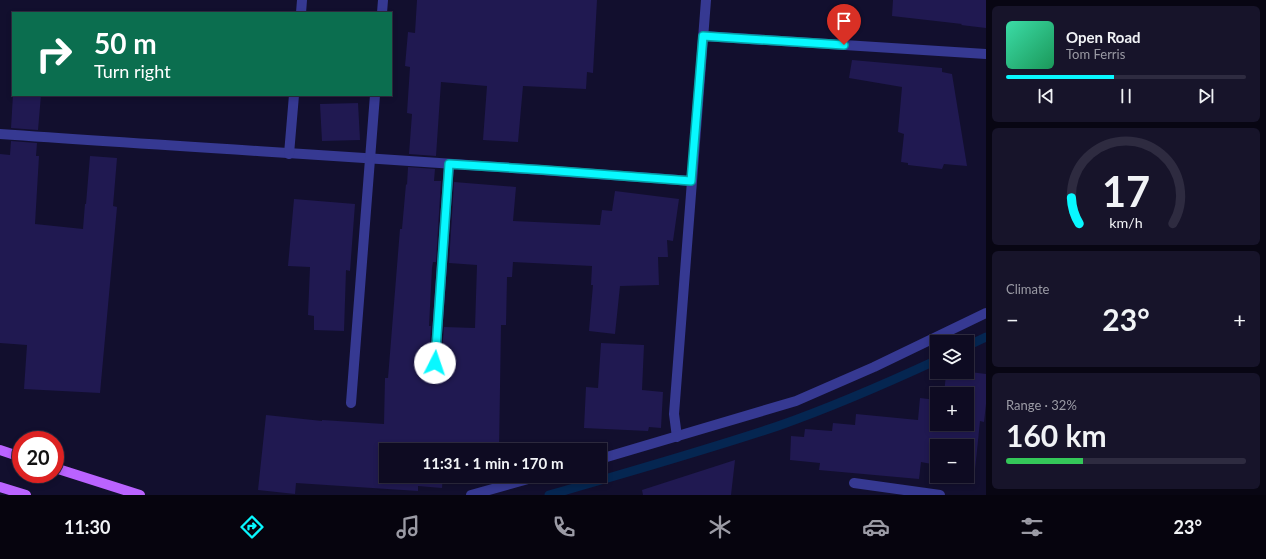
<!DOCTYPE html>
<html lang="en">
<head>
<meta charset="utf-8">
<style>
  body { margin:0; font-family:Lato,sans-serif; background:#17142a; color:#f1f3f6; height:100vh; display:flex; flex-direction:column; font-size:15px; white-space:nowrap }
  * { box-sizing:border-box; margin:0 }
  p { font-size:13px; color:#9b9ba5 }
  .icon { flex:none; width:22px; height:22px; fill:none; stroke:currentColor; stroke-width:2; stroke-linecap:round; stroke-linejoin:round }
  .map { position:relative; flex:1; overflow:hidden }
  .sheet { display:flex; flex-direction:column; gap:6px; padding:6px; background:#080613; width:280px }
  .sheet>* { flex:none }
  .hud { position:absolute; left:12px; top:12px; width:380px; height:84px; border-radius:0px; box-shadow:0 2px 6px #0003,0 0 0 1px #2e2b40; background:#0b6e4f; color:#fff; overflow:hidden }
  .fabs { position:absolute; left:930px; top:335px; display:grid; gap:8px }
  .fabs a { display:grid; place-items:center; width:44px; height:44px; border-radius:0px; background:#0e0b22; box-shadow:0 2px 6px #0003,0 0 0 1px #2e2b40; font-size:20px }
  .speed { position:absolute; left:12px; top:431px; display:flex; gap:8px; font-size:20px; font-weight:700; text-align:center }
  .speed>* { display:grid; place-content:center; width:52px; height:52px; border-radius:50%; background:#0e0b22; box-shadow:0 2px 6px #0003,0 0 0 1px #2e2b40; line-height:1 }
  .speed .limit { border:6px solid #d22; background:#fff; color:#111 }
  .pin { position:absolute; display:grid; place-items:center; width:34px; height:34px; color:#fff; margin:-41px -17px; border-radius:50% 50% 50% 0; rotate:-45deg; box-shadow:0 0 4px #0007 }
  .pin .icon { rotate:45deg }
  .me { position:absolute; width:44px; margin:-22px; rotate:4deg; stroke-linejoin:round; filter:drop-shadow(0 0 3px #0008) }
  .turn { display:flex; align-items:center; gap:14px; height:84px; padding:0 16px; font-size:18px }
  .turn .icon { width:52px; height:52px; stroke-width:2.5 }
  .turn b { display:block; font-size:28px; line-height:34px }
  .big { font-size:30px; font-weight:700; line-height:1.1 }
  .sheet .card { flex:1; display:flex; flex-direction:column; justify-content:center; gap:6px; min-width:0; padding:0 14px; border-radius:6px; background:#17142a }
  .sheet .dial { align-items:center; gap:0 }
  .dial svg { height:104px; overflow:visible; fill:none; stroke:#2e2b40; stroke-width:7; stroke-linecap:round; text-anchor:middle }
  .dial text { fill:#f1f3f6; stroke:none }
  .song { display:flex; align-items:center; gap:12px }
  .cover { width:48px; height:48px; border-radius:6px; background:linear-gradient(135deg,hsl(160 70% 55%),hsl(150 70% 35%)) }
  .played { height:4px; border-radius:2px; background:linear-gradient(90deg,#08f8ff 45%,#2e2b40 45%) }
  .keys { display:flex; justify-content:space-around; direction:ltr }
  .heat { display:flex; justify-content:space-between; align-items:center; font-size:22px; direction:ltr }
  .charge { height:6px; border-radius:3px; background:linear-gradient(90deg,#34c759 32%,#2e2b40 0) }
  .trip { position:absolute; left:379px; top:443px; width:228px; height:40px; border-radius:0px; background:#0e0b22; box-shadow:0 2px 6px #0003,0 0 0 1px #2e2b40; font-weight:700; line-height:40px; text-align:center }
  .tab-bar { display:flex; height:64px; justify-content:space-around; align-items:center; background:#06040e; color:#9b9ba5 }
  .tab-bar .icon { width:28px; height:28px }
  .tab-bar .active { color:#08f8ff }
  .tab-bar b { font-size:18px; color:#f1f3f6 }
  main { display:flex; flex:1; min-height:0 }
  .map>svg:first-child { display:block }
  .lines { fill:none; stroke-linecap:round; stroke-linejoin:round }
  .stream { stroke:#052651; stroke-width:9 }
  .building { fill:#201951 }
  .minor { stroke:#363992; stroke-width:10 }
  .major { stroke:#ba63ff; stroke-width:10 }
  .route-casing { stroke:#05a1a6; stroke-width:10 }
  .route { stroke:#08f8ff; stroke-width:7 }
</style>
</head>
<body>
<main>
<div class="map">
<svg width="986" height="495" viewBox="0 0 986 495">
  <rect width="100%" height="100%" fill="#120f2e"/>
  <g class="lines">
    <g class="stream">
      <path d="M 967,346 L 986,337"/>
      <path d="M 549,495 C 626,473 703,451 778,426 C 832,407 885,384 937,360"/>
    </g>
  </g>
  <g class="building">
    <path d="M 417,0 L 597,0 L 593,73 L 587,72 L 586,89 L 523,86 L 518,142 L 483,140 L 487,86 L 441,82 L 436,156 L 409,154 L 412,114 L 407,113 L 410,67 L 405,66 L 408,32 L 415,33 Z"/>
    <path d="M 893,0 L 986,0 L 986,28 L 961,25 L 962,24 L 892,16 Z"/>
    <path d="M 852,60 L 942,68 L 942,72 L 952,74 L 967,166 L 944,164 L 942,169 L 908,165 L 908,163 L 901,162 L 904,134 L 898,132 L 902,87 L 849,78 Z"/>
    <path d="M 13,95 L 41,95 L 38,130 L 11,128 Z"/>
    <path d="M 358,103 L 360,140 L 322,141 L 320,104 Z"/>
    <path d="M 11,141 L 37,143 L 36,156 L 39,156 L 35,224 L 83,229 L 85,204 L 86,204 L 90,156 L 117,158 L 113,206 L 117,207 L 100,393 L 24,389 L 27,345 L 0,343 L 0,154 L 10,155 Z"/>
    <path d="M 408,167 L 435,169 L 434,181 L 441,181 L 436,262 L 433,262 L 432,268 L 429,326 L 431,326 L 429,363 L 432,369 L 438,369 L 441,364 L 444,327 L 475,328 L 477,265 L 449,263 L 454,182 L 516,187 L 513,221 L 600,225 L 602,210 L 612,211 L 615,191 L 679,199 L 673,241 L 667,240 L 668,257 L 658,257 L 659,285 L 620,286 L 615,334 L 589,331 L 593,285 L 591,285 L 592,266 L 513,262 L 512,277 L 507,277 L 506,325 L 501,325 L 499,450 L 386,450 L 386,476 L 443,476 L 442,488 L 418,486 L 418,491 L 296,483 L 295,494 L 258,490 L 266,415 L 322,421 L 322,420 L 384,424 L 385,378 L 388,378 L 400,229 L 402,229 L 406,184 L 407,185 Z"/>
    <path d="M 294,199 L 355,204 L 350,271 L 346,270 L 344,331 L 314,330 L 314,316 L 308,315 L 310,267 L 288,266 Z"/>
    <path d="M 601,343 L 644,345 L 642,390 L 663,392 L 661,428 L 649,427 L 648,431 L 584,428 L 586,387 L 598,388 Z"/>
    <path d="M 951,372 L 970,372 L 986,374 L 986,404 L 984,422 L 980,421 L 975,470 L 967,469 L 967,446 L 937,446 L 937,465 L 921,462 L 919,479 L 819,470 L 820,463 L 790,460 L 791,436 L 804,437 L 805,429 L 832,431 L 833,423 L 855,425 L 856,414 L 918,420 L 920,398 L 937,400 L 937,424 L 967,424 L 967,394 L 944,394 L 946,374 L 951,374 Z"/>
    <path d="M 735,460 L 731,495 L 643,495 L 642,490 Z"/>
  </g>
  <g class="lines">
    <g class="minor">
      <path d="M 301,13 L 302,0"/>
      <path d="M 382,13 L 383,0"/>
      <path d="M 703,36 L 986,54"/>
      <path d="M 0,134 C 230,150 461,163 691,181"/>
      <path d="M 289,154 L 294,95"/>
      <path d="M 435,363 L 449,165"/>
      <path d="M 351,403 L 375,95"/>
      <path d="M 677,437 L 674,414 L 706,0"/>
      <path d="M 600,459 L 796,401 L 874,367 L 986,313"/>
      <path d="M 854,483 L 940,495"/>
      <path d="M 471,495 L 539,476"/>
    </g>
    <g class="major">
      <path d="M 0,450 L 21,457"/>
      <path d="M 55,468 L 140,495"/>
      <path d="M 0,487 L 26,495"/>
    </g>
  </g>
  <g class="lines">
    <defs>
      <path id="route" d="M 435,363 L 449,164 L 544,170 L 691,181 L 703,36 L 844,45"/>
    </defs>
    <use href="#route" class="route-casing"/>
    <use href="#route" class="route"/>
  </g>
</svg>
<div class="fabs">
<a><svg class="icon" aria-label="layers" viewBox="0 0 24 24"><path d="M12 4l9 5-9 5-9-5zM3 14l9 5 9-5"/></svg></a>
<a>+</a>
<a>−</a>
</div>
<div class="speed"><div class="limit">20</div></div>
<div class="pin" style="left:844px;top:45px;background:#d93025"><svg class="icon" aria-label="arrive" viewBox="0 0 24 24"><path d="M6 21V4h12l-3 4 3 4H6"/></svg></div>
<svg class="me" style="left:435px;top:363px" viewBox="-20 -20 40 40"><circle r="19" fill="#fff"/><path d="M0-13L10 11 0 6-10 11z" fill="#08f8ff"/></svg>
<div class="trip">11:31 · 1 min · 170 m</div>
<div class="hud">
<div class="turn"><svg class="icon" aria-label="right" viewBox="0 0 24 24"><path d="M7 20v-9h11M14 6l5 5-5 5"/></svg><div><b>50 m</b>Turn right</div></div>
</div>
</div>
<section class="sheet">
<div class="card">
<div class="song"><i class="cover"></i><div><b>Open Road</b><p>Tom Ferris</p></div></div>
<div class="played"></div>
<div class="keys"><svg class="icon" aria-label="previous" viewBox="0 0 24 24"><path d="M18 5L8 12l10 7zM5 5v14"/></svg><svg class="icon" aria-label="pause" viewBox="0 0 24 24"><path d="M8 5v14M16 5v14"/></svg><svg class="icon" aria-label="next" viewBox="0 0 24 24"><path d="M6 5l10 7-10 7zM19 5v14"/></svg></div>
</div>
<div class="card dial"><svg viewBox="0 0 100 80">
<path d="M14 69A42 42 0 1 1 86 69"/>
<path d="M14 69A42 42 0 0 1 8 49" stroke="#08f8ff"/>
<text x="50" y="56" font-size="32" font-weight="700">17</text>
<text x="50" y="72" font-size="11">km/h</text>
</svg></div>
<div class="card"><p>Climate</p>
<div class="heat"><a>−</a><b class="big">23°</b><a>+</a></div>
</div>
<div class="card"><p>Range · 32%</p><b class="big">160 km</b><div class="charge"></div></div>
</section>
</main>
<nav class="tab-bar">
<b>11:30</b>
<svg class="icon active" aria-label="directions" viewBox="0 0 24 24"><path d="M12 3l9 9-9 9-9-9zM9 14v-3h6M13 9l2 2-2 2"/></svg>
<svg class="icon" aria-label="music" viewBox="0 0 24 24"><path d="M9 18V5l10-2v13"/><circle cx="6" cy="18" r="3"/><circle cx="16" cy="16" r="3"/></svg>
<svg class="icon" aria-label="phone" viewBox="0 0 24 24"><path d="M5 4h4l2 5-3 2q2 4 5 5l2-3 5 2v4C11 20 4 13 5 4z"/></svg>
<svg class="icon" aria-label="climate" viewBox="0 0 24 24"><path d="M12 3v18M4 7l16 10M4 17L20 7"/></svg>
<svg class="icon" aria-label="car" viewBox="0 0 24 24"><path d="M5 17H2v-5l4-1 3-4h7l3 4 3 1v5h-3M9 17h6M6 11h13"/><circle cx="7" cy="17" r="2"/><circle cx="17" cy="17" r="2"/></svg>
<svg class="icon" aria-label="filters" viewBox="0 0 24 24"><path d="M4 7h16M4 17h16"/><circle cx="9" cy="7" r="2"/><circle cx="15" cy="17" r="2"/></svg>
<b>23°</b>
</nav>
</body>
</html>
